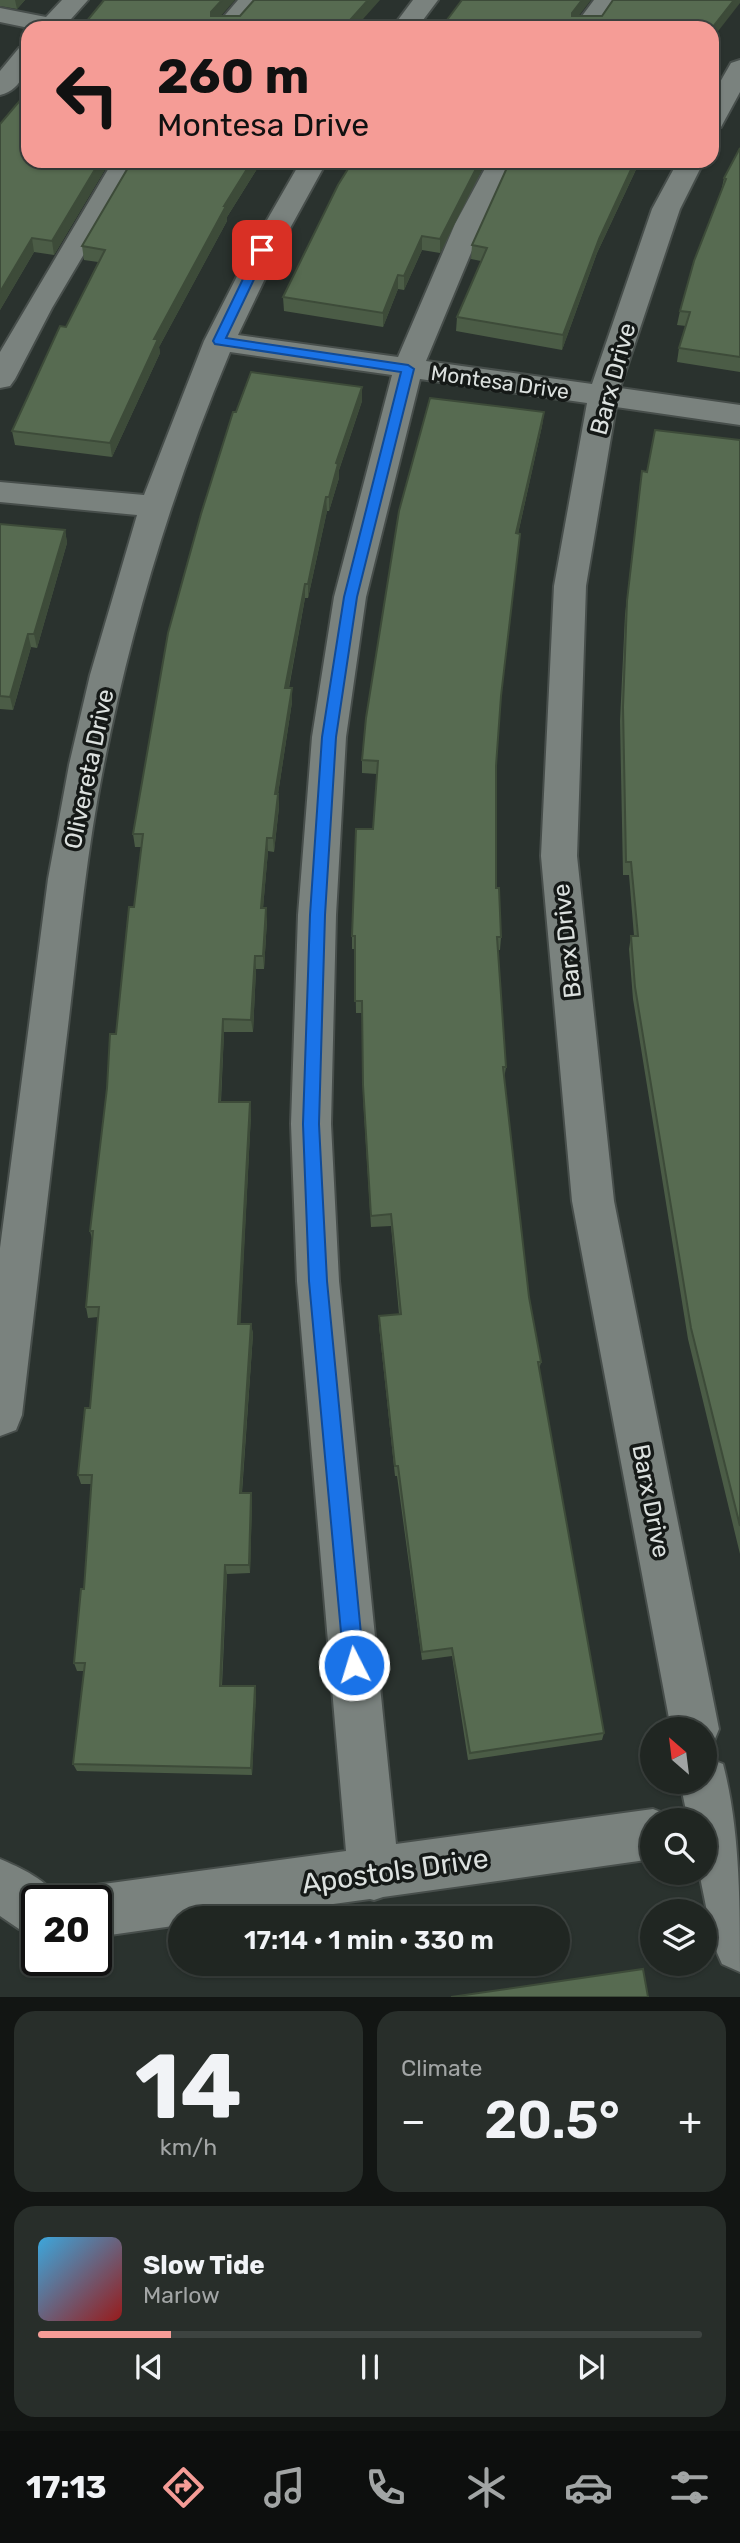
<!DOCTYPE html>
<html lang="en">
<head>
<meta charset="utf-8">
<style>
  body { margin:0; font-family:Rubik,sans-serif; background:#282e2a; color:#f1f3f6; height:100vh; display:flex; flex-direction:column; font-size:26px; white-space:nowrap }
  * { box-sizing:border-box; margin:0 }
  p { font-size:23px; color:#a2a5a5 }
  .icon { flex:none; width:38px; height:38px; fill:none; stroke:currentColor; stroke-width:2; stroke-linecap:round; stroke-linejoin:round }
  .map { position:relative; height:1997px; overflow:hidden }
  .sheet { display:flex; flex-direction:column; gap:14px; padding:14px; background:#121513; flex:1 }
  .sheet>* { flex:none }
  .guide { position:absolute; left:21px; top:21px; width:698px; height:147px; border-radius:21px; box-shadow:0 2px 5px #0004,0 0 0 2px #3d4340; background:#f59c96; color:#111; overflow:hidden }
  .needle { width:46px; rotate:332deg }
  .buttons { position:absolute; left:640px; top:1717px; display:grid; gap:14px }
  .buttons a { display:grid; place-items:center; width:77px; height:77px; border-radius:50%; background:#202622; box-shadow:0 2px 5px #0004,0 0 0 2px #3d4340; font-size:35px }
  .speed { position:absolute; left:21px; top:1885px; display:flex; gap:14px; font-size:35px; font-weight:700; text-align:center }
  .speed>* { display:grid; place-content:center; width:91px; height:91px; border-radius:50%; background:#202622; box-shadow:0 2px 5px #0004,0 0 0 2px #3d4340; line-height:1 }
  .speed .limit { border:4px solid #111; border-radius:10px; background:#fff; color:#111 }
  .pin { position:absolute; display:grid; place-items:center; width:60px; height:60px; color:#fff; margin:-30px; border-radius:14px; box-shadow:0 4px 10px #0006 }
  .me { position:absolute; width:77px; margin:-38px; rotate:355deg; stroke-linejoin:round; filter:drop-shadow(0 0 5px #0008) }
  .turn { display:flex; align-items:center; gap:24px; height:147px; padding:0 21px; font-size:32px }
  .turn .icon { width:91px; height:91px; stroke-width:2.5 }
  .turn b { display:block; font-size:49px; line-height:60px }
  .big { font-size:52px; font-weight:600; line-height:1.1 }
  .sheet .widget { flex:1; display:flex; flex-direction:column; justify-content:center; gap:10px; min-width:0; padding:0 24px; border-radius:21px; background:#282e2a }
  .sheet .dial { align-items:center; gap:0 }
  .dial b { font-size:91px; line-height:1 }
  .song { display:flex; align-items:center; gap:21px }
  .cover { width:84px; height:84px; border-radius:10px; background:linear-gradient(135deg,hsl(200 70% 55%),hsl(0 70% 35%)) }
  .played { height:7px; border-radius:4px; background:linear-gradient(90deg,#f59c96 20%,#3d4340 20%) }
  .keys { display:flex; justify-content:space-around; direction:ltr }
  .heat { display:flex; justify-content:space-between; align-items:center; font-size:38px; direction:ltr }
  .sheet .tiles { flex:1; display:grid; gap:14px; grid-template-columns:1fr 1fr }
  .widget:last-child { grid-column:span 2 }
  .trip { position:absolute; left:168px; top:1906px; width:402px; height:70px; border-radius:35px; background:#202622; box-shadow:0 2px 5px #0004,0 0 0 2px #3d4340; font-weight:600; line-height:70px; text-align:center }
  .dock { display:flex; height:112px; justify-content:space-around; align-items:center; background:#0d0f0e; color:#a2a5a5 }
  .dock .icon { width:49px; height:49px }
  .dock .on { color:#f59c96 }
  .dock b { font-size:32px; color:#f1f3f6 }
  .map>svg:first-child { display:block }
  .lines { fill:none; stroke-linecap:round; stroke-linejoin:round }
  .minor-casing { stroke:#474e4b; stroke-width:4 }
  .minor { fill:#7a827e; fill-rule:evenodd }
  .wall { fill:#4b5c46 }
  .shaded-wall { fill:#3d4b39 }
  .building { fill:#576b51; stroke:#3d4b39; stroke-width:2 }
  .route { fill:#1a73e8; stroke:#114b97; stroke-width:2 }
  .labels { text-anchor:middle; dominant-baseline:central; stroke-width:7; stroke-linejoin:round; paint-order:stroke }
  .far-street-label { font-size:21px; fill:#dce1df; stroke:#151917 }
  .street-label { font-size:24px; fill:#dce1df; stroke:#151917 }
  .near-street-label { font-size:28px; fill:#dce1df; stroke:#151917 }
</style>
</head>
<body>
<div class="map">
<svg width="740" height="1997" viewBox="0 0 740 1997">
  <rect width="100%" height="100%" fill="#2a322e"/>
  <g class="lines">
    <defs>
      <g id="minor">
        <path d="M 62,0 L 88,0 L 63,28 L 29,28 L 0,22 L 0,8 L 46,17 Z"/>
        <path d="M 238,0 L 263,0 L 239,28 L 214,28 Z"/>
        <path d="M 413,0 L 438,0 L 417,28 L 392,28 Z"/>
        <path d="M 594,0 L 618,0 L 598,28 L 573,28 Z"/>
        <path d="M 28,45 C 28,66 24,89 0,95 L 0,71 L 19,48 Z"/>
        <path d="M 740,60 L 740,92 L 721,127 L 712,129 L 712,96 L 731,63 Z"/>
        <path d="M 113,161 L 139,161 L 52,308 L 15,379 L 10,386 L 0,388 L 0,352 Z"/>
        <path d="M 301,161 L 327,161 L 283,241 L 238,335 L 398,357 L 455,224 L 489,161 L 515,161 L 483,224 L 426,361 L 592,384 L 652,209 L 678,161 L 704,161 L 680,209 L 620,388 L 740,405 L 740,425 L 616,407 L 586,586 L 577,856 L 614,1201 L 719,1729 L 712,1746 L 705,1749 L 705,1729 L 671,1729 L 572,1201 L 541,856 L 554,586 L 587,403 L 420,379 L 366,597 L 346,737 L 336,915 L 331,1124 L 339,1281 L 396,1844 L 653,1809 L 671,1816 L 672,1820 L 653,1820 L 653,1859 L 383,1897 L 374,1900 L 370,1899 L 231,1918 L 180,1918 L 180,1925 L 96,1937 L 96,1900 L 75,1900 L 78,1893 L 96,1885 L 346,1851 L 297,1281 L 291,1124 L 298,915 L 312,737 L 334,597 L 392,375 L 230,352 C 174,485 132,622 104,764 C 85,859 77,955 65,1051 C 51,1172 36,1294 22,1415 L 16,1430 L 0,1436 L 0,1248 L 48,879 L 69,765 L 90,675 L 137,515 L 0,502 L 0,482 L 144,495 L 204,341 L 255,241 Z"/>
        <path d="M 705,1757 L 723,1764 C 740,1829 740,1903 740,1972 L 722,1964 L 714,1946 L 699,1872 L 705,1872 L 705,1820 L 688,1820 L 680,1782 L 705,1782 Z"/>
        <path d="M 0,1859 C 19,1867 50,1881 58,1900 L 37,1900 L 37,1937 L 19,1929 L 0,1916 Z"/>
      </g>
    </defs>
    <use href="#minor" class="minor-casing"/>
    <use href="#minor" class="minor"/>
  </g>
  <g class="wall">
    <path d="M 0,0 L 25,0 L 17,9 L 0,6 Z"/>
    <path d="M 0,124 L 110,161 L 54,255 L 34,252 L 0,310 Z"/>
    <path d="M 740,148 L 740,372 L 677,362 L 679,348 L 686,326 L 677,325 L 680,311 L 721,192 L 724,178 Z"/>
    <path d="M 132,161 L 262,161 L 227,217 L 227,221 L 159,347 L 160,353 L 112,457 L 15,445 L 12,431 L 66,327 L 98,262 L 84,260 L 82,246 Z"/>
    <path d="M 486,161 L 440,253 L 422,250 L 404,290 L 398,289 L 383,327 L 284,311 L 283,297 Z"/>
    <path d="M 510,161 L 640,161 L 597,253 L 562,350 L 456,331 L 457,317 L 481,261 L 471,259 L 472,245 Z"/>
    <path d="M 362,387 L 362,401 L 339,470 L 339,478 L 329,511 L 327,511 L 308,598 L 305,598 L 289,688 L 292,688 L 292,702 L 278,794 L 279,807 L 274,852 L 268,851 L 263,908 L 267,920 L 264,969 L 256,969 L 253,1032 L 224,1032 L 221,1102 L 250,1102 L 251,1114 L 240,1324 L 251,1324 L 253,1334 L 242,1493 L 251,1493 L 252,1502 L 250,1573 L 227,1574 L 222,1686 L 255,1686 L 256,1694 L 252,1775 L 77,1771 L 73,1764 L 84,1671 L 77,1671 L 74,1663 L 84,1589 L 91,1484 L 81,1484 L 78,1475 L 90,1408 L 98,1317 L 88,1318 L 86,1307 L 92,1239 L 90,1231 L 142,847 L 135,847 L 133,834 L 236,412 Z"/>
    <path d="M 544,412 L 542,426 L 518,534 L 500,705 L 496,766 L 496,888 L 501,937 L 500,950 L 498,950 L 506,1067 L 504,1079 L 529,1297 L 541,1362 L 539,1370 L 604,1733 L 602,1740 L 468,1760 L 452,1656 L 422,1660 L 397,1476 L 395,1476 L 379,1326 L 379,1316 L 399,1314 L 391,1226 L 371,1227 L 363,1097 L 362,1013 L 356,1013 L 355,949 L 352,949 L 352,936 L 373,829 L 377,774 L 362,773 L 362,760 Z"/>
    <path d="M 740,440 L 740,1554 L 688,1339 L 633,999 L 629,949 L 631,936 L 634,936 L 629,875 L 623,875 L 620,721 L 625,615 L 640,485 L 647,472 Z"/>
    <path d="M 0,524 L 65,530 L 67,543 L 37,648 L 31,647 L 13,710 L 0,709 Z"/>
  </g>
  <g class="shaded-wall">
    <path d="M 15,0 L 25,0 L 17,9 Z"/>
    <path d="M 222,0 L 235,0 L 212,26 L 211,12 Z"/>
    <path d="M 368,0 L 380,0 L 355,28 L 343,28 Z"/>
    <path d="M 582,0 L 591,0 L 571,26 L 572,13 Z"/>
    <path d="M 734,0 L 740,0 L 740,3 L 712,39 L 712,28 Z"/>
    <path d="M 100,161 L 110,161 L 54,255 L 52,241 Z"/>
    <path d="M 252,161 L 262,161 L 227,217 L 227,221 L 159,347 L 160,353 L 112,457 L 110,443 L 154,339 L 224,206 Z"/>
    <path d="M 480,161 L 486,161 L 440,253 L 440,239 Z"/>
    <path d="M 635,161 L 640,161 L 597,253 L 562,350 L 563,335 L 599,239 Z"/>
    <path d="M 422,236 L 422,250 L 404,290 L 404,276 Z"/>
    <path d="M 32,238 L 34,252 L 0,310 L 0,292 Z"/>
    <path d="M 398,275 L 398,289 L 383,327 L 383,313 Z"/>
    <path d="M 362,387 L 362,401 L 339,470 L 339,478 L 329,511 L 329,497 L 336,463 Z"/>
    <path d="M 544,412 L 542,426 L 515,547 L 516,533 Z"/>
    <path d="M 326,497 L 327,511 L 308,598 L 308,584 Z"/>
    <path d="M 65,530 L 67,543 L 37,648 L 34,634 Z"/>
    <path d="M 305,584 L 305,598 L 286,702 L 285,688 Z"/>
    <path d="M 28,634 L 31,647 L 13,710 L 10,697 Z"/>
    <path d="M 292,688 L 292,702 L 276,807 L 275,794 Z"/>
    <path d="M 278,794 L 279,807 L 274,852 L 273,838 Z"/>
    <path d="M 267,838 L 268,851 L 262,920 L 261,908 Z"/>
    <path d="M 266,908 L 267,920 L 264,969 L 263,956 Z"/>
    <path d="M 255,956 L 256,969 L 253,1032 L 251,1020 Z"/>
    <path d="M 223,1019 L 224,1032 L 220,1114 L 219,1102 Z"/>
    <path d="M 250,1102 L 251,1114 L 240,1334 L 238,1324 Z"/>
    <path d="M 251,1324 L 253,1334 L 241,1502 L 240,1493 Z"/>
    <path d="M 251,1493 L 252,1502 L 250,1573 L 249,1565 Z"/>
    <path d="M 225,1565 L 227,1574 L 221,1693 L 220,1686 Z"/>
    <path d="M 255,1686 L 256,1694 L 252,1775 L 251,1768 Z"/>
  </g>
  <g class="building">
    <path d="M 104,0 L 222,0 L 211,12 L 211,16 L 240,16 L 254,0 L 368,0 L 343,28 L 81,28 Z"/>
    <path d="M 462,0 L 582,0 L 572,13 L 572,16 L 602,16 L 613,0 L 734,0 L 712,28 L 441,28 Z"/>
    <path d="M 28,91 L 28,161 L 100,161 L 52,241 L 32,238 L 0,292 L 0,124 Z"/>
    <path d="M 740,148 L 740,357 L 679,348 L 690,312 L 680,311 L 694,261 L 726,179 L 724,178 Z"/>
    <path d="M 132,161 L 252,161 L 224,206 L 226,206 L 154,339 L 158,339 L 110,443 L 12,431 L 60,326 L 66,327 L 105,250 L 82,246 Z"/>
    <path d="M 353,161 L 480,161 L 440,239 L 422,236 L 404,276 L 398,275 L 383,313 L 283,297 L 338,185 Z"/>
    <path d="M 510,161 L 635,161 L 599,239 L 563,335 L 457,317 L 487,248 L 472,245 Z"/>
    <path d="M 251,372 L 362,387 L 336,463 L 338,464 L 329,497 L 326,497 L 308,584 L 305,584 L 285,688 L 292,688 L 275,794 L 278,794 L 273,838 L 267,838 L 261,908 L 266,908 L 263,956 L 255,956 L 251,1020 L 223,1019 L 219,1102 L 250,1102 L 238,1324 L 251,1324 L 240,1493 L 251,1493 L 249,1565 L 225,1565 L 220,1686 L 255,1686 L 251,1768 L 73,1764 L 85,1663 L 74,1663 L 81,1589 L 84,1589 L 92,1475 L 78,1475 L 85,1408 L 90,1408 L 99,1307 L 86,1307 L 93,1231 L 90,1231 L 107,1088 L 110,1034 L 116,1034 L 129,907 L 134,907 L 143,834 L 133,834 L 168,633 L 201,514 L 233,412 L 236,412 Z"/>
    <path d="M 430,398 L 544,412 L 516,533 L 520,534 L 501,696 L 496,766 L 496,888 L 499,888 L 501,937 L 497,937 L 506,1067 L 503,1067 L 529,1297 L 541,1362 L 538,1362 L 604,1733 L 470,1753 L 452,1648 L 422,1652 L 398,1466 L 395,1466 L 379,1316 L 401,1314 L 391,1214 L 371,1216 L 363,1085 L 362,1001 L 355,1001 L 355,936 L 352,936 L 356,829 L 373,829 L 378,761 L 362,760 L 366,718 L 399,511 Z"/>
    <path d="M 655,430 L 740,440 L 740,1526 L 691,1328 L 635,987 L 631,936 L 638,936 L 631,862 L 626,862 L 623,707 L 627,601 L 642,471 L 647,472 Z"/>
    <path d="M 0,524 L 65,530 L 34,634 L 28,634 L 10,697 L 0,696 Z"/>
    <path d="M 643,1969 L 648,1997 L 451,1997 Z"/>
  </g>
  <path class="route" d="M 262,247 L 268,250 L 226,338 L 408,365 L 414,369 L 357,597 L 336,737 L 325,915 L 319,1124 L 327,1281 L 364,1665 L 361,1672 L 354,1675 L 347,1672 L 344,1665 L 309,1281 L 303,1124 L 310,915 L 322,737 L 344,597 L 401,372 L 215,344 L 213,341 L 257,250 Z"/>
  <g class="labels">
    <g class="far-street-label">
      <text transform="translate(500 382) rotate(8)">Montesa Drive</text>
    </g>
    <g class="street-label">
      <text transform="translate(613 379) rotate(-75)">Barx Drive</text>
      <text transform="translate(89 769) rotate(-78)">Olivereta Drive</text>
      <text transform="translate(567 941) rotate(-96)">Barx Drive</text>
      <text transform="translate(651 1501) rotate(79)">Barx Drive</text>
    </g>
    <g class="near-street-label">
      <text transform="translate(395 1871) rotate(-8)">Apostols Drive</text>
    </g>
  </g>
</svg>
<div class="buttons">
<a><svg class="needle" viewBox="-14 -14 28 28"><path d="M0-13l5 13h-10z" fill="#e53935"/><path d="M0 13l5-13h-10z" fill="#a2a5a5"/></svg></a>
<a><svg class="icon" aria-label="search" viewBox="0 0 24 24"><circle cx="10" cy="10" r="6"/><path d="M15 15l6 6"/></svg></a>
<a><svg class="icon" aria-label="layers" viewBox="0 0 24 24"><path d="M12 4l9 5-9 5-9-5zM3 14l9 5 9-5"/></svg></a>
</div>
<div class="speed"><div class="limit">20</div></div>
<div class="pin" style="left:262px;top:250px;background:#d93025"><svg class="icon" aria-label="arrive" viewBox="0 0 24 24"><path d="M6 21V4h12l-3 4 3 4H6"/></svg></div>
<svg class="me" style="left:354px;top:1665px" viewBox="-20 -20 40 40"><circle r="17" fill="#1a73e8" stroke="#fff" stroke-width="3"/><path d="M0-11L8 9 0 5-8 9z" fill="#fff"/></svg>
<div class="trip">17:14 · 1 min · 330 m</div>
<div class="guide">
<div class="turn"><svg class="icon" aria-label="left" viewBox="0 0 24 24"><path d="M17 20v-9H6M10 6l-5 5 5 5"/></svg><div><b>260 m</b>Montesa Drive</div></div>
</div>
</div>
<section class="sheet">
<div class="tiles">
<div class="widget dial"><b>14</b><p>km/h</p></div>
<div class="widget"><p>Climate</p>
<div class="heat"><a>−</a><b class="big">20.5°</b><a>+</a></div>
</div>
<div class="widget">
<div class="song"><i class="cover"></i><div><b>Slow Tide</b><p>Marlow</p></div></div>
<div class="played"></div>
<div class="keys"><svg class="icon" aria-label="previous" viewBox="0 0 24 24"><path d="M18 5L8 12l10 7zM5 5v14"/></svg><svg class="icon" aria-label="pause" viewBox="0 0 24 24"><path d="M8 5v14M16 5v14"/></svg><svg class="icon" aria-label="next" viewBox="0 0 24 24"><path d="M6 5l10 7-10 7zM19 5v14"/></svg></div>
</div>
</div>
</section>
<nav class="dock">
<b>17:13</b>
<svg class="icon on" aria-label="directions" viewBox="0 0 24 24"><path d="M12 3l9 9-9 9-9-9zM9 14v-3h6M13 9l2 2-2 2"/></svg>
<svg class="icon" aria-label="music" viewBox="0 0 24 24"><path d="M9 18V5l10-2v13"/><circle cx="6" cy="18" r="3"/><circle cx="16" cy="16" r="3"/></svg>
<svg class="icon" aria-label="phone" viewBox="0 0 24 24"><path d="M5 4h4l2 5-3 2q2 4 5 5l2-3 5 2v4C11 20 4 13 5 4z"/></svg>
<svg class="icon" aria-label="climate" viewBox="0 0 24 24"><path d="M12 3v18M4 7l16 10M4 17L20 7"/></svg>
<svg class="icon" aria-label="car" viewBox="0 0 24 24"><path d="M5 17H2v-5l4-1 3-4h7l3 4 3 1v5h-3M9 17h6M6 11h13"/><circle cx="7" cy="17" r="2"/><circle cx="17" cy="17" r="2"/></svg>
<svg class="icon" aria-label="filters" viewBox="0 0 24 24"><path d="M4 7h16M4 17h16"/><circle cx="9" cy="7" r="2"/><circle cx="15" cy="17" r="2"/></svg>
</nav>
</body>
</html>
